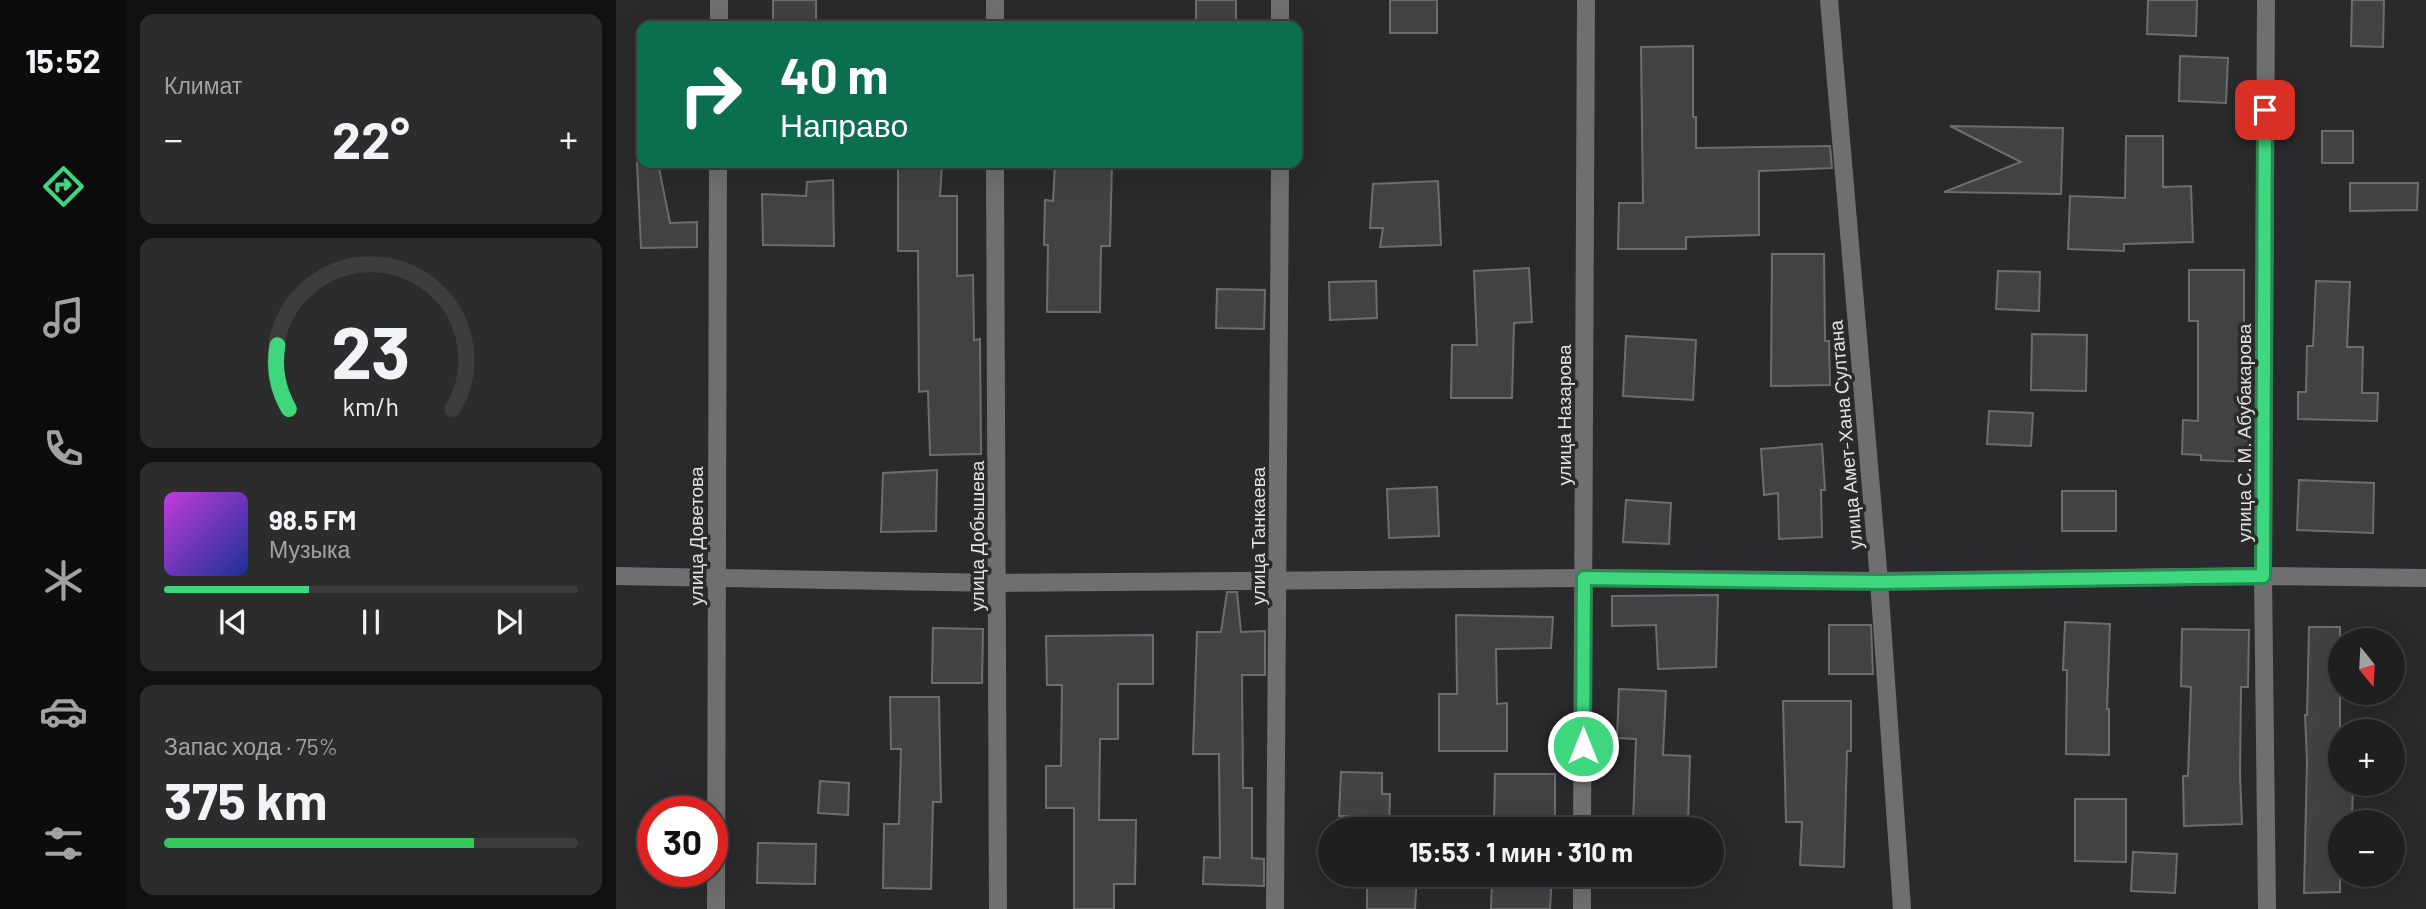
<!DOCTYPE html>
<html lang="ru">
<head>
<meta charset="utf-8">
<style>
  body { margin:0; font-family:Barlow,sans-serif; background:#2d2c2d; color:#f1f3f6; height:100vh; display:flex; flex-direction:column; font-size:26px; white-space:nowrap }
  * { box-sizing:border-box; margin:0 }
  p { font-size:23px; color:#a2a2a5 }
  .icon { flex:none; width:38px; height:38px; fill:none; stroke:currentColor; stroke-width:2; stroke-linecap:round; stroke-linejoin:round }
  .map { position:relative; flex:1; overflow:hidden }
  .side { display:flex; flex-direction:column; gap:14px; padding:14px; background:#121112; width:490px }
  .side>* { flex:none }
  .top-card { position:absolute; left:21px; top:21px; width:665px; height:147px; border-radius:14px; box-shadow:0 7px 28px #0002,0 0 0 2px #3d3d3e; background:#0b6e4f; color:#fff; overflow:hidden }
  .needle { width:46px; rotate:162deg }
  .fabs { position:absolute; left:1712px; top:628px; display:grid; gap:14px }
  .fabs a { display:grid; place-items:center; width:77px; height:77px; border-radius:50%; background:#201f20; box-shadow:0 7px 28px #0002,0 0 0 2px #3d3d3e; font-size:35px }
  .speed { position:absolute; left:21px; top:796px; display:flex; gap:14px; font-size:35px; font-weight:700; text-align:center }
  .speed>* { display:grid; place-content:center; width:91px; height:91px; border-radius:50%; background:#201f20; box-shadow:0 7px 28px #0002,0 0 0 2px #3d3d3e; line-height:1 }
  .speed .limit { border:10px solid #d22; background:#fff; color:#111 }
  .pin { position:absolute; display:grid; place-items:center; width:60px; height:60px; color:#fff; margin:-30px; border-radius:14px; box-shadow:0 4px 10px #0006 }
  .me { position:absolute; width:77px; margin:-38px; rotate:0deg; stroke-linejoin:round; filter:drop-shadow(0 0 5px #0008) }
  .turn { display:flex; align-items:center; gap:24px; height:147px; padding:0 28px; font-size:32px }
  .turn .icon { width:91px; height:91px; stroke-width:2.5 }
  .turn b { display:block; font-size:49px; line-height:60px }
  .big { font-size:52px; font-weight:700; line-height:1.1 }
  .side .tile { flex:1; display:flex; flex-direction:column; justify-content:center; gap:10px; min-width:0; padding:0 24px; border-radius:14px; background:#2d2c2d }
  .side .dial { align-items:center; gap:0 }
  .dial svg { height:182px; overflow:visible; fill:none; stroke:#3d3d3e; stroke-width:7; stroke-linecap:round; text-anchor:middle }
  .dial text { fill:#f1f3f6; stroke:none }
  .song { display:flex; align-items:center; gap:21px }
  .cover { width:84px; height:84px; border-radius:10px; background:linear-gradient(135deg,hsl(290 70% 55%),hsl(230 70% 35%)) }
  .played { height:7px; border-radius:4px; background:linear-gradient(90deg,#3ed77d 35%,#3d3d3e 35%) }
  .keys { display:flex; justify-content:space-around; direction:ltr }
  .heat { display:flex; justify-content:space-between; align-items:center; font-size:38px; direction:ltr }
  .charge { height:10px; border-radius:5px; background:linear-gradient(90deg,#34c759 75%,#3d3d3e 0) }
  .trip { position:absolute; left:702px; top:817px; width:406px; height:70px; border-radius:35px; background:#201f20; box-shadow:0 7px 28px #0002,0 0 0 2px #3d3d3e; font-weight:700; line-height:70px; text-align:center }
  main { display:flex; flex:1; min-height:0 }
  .dock { display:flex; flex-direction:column; width:126px; justify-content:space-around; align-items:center; background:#0d0c0d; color:#a2a2a5 }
  .dock .icon { width:49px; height:49px }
  .dock .on { color:#3ed77d }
  .dock b { font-size:32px; color:#f1f3f6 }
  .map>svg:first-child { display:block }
  .building { fill:#424144; stroke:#6d6c6f; stroke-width:2 }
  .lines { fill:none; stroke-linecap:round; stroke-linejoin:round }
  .minor { stroke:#706f70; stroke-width:18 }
  .route-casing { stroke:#288c51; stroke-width:18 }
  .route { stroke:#3ed77d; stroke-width:12 }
  .labels { text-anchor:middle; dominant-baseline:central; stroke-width:7; stroke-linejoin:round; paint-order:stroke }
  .street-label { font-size:19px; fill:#e2e2e3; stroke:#2a292b }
</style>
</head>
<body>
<main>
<nav class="dock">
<b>15:52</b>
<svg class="icon on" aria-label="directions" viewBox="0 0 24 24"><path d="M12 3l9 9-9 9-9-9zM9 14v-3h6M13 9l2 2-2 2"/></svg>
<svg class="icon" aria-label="music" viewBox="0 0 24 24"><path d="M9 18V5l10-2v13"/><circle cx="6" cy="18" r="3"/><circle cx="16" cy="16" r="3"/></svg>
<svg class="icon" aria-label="phone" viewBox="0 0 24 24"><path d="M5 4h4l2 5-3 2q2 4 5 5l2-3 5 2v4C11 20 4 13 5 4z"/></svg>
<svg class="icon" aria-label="climate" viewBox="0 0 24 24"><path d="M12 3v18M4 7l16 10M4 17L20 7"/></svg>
<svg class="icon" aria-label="car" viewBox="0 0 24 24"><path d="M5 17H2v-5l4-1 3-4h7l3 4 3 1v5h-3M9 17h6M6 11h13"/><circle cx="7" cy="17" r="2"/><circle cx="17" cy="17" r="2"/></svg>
<svg class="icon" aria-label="filters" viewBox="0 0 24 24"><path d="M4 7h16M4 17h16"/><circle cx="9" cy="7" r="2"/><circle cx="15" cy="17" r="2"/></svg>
</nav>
<section class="side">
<div class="tile"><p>Климат</p>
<div class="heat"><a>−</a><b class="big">22°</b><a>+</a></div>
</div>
<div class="tile dial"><svg viewBox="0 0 100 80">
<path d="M14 69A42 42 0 1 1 86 69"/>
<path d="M14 69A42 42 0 0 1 9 41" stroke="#3ed77d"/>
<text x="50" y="56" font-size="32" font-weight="700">23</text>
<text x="50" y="72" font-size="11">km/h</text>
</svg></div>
<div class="tile">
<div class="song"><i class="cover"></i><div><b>98.5 FM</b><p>Музыка</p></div></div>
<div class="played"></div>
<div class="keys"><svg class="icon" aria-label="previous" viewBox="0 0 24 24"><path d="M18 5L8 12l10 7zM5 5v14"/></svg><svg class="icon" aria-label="pause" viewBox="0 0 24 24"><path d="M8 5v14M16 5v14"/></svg><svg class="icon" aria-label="next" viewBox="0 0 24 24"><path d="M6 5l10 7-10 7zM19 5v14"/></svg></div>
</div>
<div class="tile"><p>Запас хода · 75%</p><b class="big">375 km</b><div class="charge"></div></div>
</section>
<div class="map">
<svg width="1810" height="909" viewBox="0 0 1810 909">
  <rect width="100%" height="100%" fill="#2a292b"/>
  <g class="building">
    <rect x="157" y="0" width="43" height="25"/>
    <rect x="580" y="0" width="40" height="26"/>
    <rect x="774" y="0" width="47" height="33"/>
    <path d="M 1532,0 L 1581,0 L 1580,36 L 1531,34 Z"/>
    <path d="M 1736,0 L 1768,0 L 1767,47 L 1735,46 Z"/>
    <path d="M 1077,46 L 1077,117 L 1080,117 L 1080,148 L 1214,146 L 1216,168 L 1143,171 L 1143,235 L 1070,237 L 1070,249 L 1002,249 L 1003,203 L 1027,203 L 1025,47 Z"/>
    <path d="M 1564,56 L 1612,58 L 1610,103 L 1563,101 Z"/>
    <path d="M 1334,126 L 1447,128 L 1445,194 L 1328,192 L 1405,162 Z"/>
    <rect x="1706" y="131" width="31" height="32"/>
    <path d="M 1510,136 L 1547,136 L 1547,187 L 1575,186 L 1577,242 L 1508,244 L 1508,251 L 1452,249 L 1454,196 L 1509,198 Z"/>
    <path d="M 21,163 L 42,163 L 54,223 L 81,222 L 81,247 L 25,248 Z"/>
    <path d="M 282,163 L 326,163 L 324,196 L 341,196 L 341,276 L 357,275 L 358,340 L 364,339 L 365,454 L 314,455 L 312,391 L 303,392 L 302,251 L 282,251 Z"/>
    <path d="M 439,163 L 496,163 L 494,246 L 485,246 L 484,312 L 431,312 L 432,245 L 428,245 L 429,200 L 437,201 Z"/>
    <path d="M 217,180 L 218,246 L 147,245 L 146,194 L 190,196 L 191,182 Z"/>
    <path d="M 822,181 L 825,245 L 764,247 L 767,228 L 754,228 L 757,184 Z"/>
    <path d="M 1734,183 L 1802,183 L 1801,210 L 1734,211 Z"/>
    <path d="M 1156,254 L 1208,254 L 1209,341 L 1213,341 L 1214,385 L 1155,386 Z"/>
    <path d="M 913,268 L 916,322 L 898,323 L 896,398 L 835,398 L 836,345 L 861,345 L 858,271 Z"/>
    <path d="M 1573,270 L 1628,270 L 1628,337 L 1634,337 L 1634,385 L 1630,462 L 1585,460 L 1585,455 L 1566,454 L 1567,420 L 1582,421 L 1582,321 L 1573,321 Z"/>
    <path d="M 1382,271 L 1424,272 L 1423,311 L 1380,309 Z"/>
    <path d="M 760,281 L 761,318 L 714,320 L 713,282 Z"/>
    <path d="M 1700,281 L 1734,282 L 1731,347 L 1747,347 L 1746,393 L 1762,393 L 1761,421 L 1682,419 L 1682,392 L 1690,392 L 1691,346 L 1697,346 Z"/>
    <path d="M 601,289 L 649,290 L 648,329 L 600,328 Z"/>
    <path d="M 1416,334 L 1471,335 L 1470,391 L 1415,390 Z"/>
    <path d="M 1010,336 L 1080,340 L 1077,400 L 1007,396 Z"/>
    <path d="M 1373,411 L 1417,413 L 1415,446 L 1371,444 Z"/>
    <path d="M 1206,444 L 1209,490 L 1205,490 L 1206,537 L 1163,539 L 1162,493 L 1148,495 L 1145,449 Z"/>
    <path d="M 321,470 L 320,531 L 265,532 L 267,473 Z"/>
    <path d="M 1683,480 L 1758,483 L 1757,533 L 1681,530 Z"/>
    <path d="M 821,487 L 823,536 L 773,538 L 771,489 Z"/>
    <rect x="1446" y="491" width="54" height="40"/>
    <path d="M 1010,500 L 1055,503 L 1053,544 L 1007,542 Z"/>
    <path d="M 611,592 L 621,592 L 625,632 L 649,631 L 649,675 L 626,675 L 627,788 L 636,788 L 636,858 L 648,859 L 648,886 L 587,884 L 588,857 L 604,858 L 603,754 L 577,754 L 581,632 L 605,632 Z"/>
    <path d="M 1102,595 L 1100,667 L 1042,669 L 1040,625 L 996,626 L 996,596 Z"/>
    <path d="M 840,615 L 937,617 L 935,648 L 880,649 L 881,704 L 891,703 L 891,751 L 823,751 L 823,694 L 841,694 Z"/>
    <path d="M 1449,622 L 1494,624 L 1491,709 L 1493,709 L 1493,755 L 1450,754 L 1451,670 L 1447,670 Z"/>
    <path d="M 1213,625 L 1255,625 L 1257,674 L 1213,674 Z"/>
    <path d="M 1693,627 L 1724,627 L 1724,784 L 1737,784 L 1736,822 L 1724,822 L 1724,892 L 1688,893 L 1691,761 L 1689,715 L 1691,715 Z"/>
    <path d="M 317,628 L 367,629 L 366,683 L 316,683 Z"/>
    <path d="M 1566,629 L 1633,630 L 1632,687 L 1625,687 L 1624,775 L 1626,824 L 1568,826 L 1567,776 L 1572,776 L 1575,687 L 1565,686 Z"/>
    <path d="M 537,635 L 537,684 L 502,684 L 502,739 L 484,739 L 483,820 L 520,820 L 519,884 L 498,884 L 498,909 L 458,909 L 458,808 L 430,808 L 430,766 L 445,766 L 446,685 L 431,685 L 430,636 Z"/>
    <path d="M 1003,689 L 1050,691 L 1047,755 L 1074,756 L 1072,824 L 1017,823 L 1020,739 L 1001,738 Z"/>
    <path d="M 274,697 L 323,697 L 325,802 L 317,802 L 315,889 L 267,888 L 268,824 L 283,824 L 285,749 L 275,749 Z"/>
    <path d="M 1167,701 L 1235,701 L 1235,751 L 1231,751 L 1228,867 L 1184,865 L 1186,822 L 1170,822 Z"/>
    <path d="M 725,772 L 766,773 L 766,794 L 774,794 L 773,830 L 751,830 L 751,816 L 723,816 Z"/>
    <path d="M 879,774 L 939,774 L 939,821 L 878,821 Z"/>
    <path d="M 204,781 L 233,783 L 232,815 L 202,813 Z"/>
    <path d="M 1459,799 L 1510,799 L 1510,862 L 1459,861 Z"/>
    <path d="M 142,843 L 200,844 L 199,884 L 141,883 Z"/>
    <path d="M 1517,852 L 1561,854 L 1559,893 L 1515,891 Z"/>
    <path d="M 751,875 L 801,875 L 799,909 L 751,909 Z"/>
    <path d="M 876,875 L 936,875 L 934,909 L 875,909 Z"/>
  </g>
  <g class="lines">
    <g class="minor">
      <path d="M 379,0 L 379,26"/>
      <path d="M 1213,0 L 1263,581 L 1286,909"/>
      <path d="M 1650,0 L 1647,576 L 1651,909"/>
      <path d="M 103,26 L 103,0"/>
      <path d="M 664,26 L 664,0"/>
      <path d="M 379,163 L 382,909"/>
      <path d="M 0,576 L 381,583 L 968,578 L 1263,581 L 1647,576 L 1810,578"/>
      <path d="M 966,830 L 970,0"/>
      <path d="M 100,909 L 102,163"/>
      <path d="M 659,909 L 664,163"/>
      <path d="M 966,909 L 966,875"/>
    </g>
  </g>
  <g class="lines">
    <defs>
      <path id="route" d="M 967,746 L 968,578 L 1263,582 L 1647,576 L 1649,110"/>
    </defs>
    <use href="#route" class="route-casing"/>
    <use href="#route" class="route"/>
  </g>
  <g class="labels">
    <g class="street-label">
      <text transform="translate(947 415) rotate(-90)">улица Назарова</text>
      <text transform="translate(1627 433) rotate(-90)">улица С. М. Абубакарова</text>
      <text transform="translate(1229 435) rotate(-95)">улица Амет-Хана Султана</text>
      <text transform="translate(79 536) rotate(-90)">улица Доветова</text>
      <text transform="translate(360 536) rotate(-90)">улица Добышева</text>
      <text transform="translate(641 536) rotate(-90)">улица Танкаева</text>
    </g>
  </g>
</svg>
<div class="fabs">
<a><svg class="needle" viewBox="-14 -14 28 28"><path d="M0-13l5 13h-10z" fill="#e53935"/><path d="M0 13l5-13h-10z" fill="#a2a2a5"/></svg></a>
<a>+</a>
<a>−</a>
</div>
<div class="speed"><div class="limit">30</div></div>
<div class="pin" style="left:1649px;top:110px;background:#d93025"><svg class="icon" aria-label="arrive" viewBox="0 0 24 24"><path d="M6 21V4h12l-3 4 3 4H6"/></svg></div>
<svg class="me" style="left:967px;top:746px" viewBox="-20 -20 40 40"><circle r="17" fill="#3ed77d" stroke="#fff" stroke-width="3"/><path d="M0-11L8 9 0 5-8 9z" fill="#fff"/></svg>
<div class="trip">15:53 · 1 мин · 310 m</div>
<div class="top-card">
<div class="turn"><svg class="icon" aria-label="right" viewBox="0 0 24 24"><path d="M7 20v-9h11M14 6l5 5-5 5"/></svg><div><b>40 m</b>Направо</div></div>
</div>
</div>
</main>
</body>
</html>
